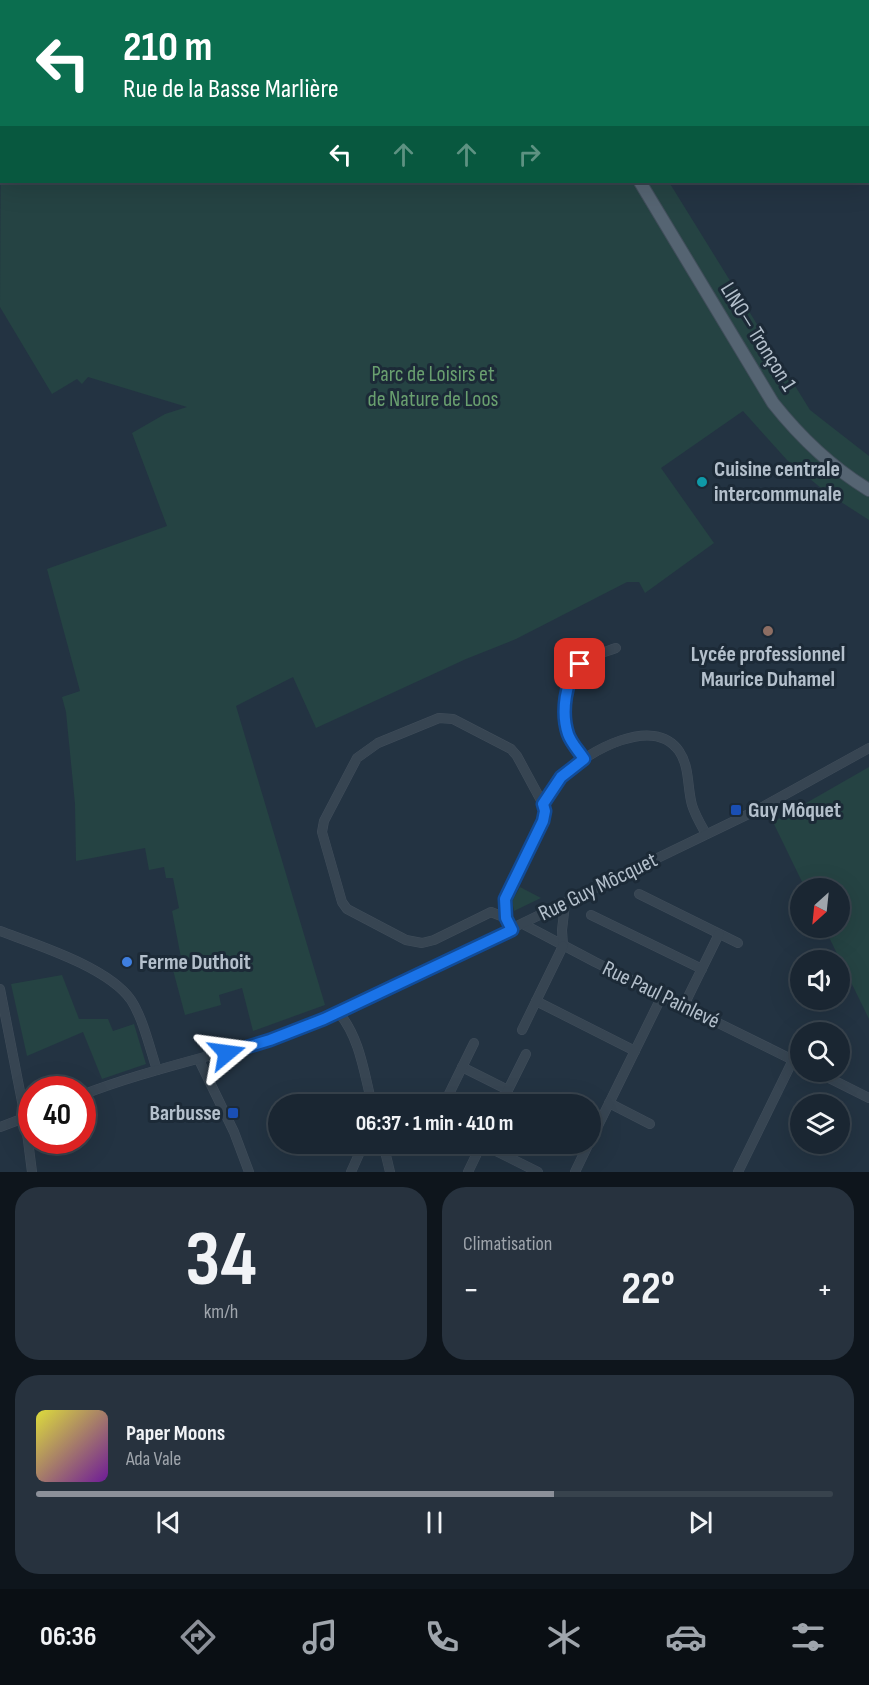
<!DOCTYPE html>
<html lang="fr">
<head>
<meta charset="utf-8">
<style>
  body { margin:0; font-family:"Sofia Sans Condensed",sans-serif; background:#27323e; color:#f1f3f6; height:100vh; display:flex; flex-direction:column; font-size:22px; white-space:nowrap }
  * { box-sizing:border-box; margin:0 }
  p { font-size:20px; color:#9fa5ac }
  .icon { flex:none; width:33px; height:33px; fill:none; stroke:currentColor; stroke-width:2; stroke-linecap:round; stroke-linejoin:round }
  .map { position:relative; height:1172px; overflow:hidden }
  .panel { display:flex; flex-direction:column; gap:15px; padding:15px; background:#0e151c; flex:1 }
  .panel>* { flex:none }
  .banner { position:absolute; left:0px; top:0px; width:870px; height:183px; box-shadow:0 6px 24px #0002,0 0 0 2px #38434d; background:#0b6e4f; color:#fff; overflow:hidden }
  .needle { width:39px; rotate:207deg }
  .controls { position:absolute; left:790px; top:878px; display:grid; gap:12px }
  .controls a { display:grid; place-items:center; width:60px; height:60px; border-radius:50%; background:#1a2632; box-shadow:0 6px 24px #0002,0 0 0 2px #38434d; font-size:30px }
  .speed { position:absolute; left:18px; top:1076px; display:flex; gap:12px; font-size:30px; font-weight:700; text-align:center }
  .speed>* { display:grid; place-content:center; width:78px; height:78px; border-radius:50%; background:#1a2632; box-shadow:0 6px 24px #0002,0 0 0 2px #38434d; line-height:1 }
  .speed .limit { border:9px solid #d22; background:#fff; color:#111 }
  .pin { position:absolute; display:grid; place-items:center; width:51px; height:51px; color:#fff; margin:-26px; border-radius:12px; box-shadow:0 3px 9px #0006 }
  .me { position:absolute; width:66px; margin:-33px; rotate:74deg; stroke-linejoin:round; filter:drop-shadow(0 0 4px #0008) }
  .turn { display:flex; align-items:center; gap:21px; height:126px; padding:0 24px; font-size:27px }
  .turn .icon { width:78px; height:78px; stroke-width:2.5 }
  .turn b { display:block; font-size:42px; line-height:51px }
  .lanes { display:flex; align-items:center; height:57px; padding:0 24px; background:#0003; justify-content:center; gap:30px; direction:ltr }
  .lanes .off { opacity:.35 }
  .big { font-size:45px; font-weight:700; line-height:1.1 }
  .panel .tile { flex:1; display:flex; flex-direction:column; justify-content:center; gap:9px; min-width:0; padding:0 21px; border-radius:24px; background:#27323e }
  .panel .dial { align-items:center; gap:0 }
  .dial b { font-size:78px; line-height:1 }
  .song { display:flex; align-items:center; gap:18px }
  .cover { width:72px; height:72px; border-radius:9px; background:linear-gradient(135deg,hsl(60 70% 55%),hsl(280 70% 35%)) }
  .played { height:6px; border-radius:3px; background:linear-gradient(90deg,#8c9099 65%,#38434d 65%) }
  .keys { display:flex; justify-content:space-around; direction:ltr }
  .heat { display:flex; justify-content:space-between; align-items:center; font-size:33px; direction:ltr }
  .panel .tiles { flex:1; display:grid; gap:15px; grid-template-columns:1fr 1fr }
  .tile:last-child { grid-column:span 2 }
  .trip { position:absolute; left:268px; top:1094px; width:333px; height:60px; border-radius:30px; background:#1a2632; box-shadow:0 6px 24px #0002,0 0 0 2px #38434d; font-weight:700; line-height:60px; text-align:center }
  .dock { display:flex; height:96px; justify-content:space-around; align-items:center; background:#0a0f14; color:#9fa5ac }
  .dock .icon { width:42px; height:42px }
  .dock .on { color:#8c9099 }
  .dock b { font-size:27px; color:#f1f3f6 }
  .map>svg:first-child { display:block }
  .green { fill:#254343 }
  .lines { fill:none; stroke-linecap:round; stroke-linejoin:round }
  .minor-casing { stroke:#414e5b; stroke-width:10 }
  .major-casing { stroke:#414e5b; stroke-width:14 }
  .minor { stroke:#374552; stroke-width:9 }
  .major { stroke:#556472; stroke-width:12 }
  .route-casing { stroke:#114b97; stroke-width:15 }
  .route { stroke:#1a73e8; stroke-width:10 }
  .culture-dot { fill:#0f9aa8; stroke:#1c2a37; stroke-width:2 }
  .education-dot { fill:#8d6e63; stroke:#1c2a37; stroke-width:2 }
  .transit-dot { fill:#1a4fb4; stroke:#1c2a37; stroke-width:2 }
  .shop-dot { fill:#3f7fe0; stroke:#1c2a37; stroke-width:2 }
  .labels { text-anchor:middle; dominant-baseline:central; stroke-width:6; stroke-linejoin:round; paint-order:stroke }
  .street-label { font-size:22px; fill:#b4c0cc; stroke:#1c2a37 }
  .park-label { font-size:22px; fill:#699f6f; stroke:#1c2a37 }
  .poi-label { font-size:22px; font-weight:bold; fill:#b4c0cc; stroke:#1c2a37; text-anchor:start }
</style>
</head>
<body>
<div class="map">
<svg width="869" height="1172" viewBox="0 0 869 1172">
  <rect width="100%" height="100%" fill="#233342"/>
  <g class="green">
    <path d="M 87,0 L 554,0 L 555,1 L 88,2 Z"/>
    <path d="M 1,93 L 2,182 L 669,182 L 810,410 L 869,456 L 869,520 L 827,493 L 787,460 L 743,411 L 661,468 L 714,543 L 645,593 L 639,582 L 627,582 L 516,639 L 466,659 L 316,728 L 293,677 L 236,706 L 325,1005 L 253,1031 L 242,988 L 219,995 L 221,1005 L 185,1015 L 173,970 L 183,968 L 172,911 L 179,908 L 173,878 L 166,878 L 164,867 L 149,870 L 145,848 L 76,861 L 75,804 L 66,712 L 62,697 L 80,691 L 47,569 L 167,526 L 132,433 L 165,414 L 187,407 L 88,377 L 82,384 L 77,379 L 52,394 L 0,307 Z"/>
    <path d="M 869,767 L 869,1019 L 824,927 L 840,927 L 840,888 L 805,888 L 773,822 Z"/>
    <path d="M 520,887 L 541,898 L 514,911 L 512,901 Z"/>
    <path d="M 62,975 L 79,1019 L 108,1019 L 113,1031 L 134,1024 L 146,1064 L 102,1079 L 83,1032 L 27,1056 L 11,984 Z"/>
  </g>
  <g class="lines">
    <defs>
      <g id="minor">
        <path d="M 584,758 C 579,751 572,743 569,735 C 561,714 564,678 582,663 C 591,655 605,652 616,648"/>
        <path d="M 543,804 C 549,794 555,782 564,774 C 588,752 653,714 679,751 C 690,767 687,787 692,805 C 695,815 701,825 706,834"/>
        <path d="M 639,894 L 738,943"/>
        <path d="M 591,915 L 702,969"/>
        <path d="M 506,918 L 491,912 L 434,940 L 422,943 L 406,940 L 347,909 L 342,902 L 322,832 L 324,821 L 357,758 L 378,743 L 439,718 L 453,719 L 511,749 L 517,756 L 543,804 L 545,811 L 543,821 L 505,899 L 506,918 L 512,930"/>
        <path d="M 523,924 L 595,962 L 801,1064"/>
        <path d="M 0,931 C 37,945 108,967 131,1000 C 143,1018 150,1049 157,1070"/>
        <path d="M 563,946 L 562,930 L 565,904"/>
        <path d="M 0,989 L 25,1117 L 32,1172"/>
        <path d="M 536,1001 L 635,1051"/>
        <path d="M 684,1005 L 719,934"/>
        <path d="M 339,1013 C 360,1038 364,1073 372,1104"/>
        <path d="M 522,1030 L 563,946"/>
        <path d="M 199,1060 L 234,1132 L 249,1172"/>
        <path d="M 462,1067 L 508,1090"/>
        <path d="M 815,1071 L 869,1098"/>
        <path d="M 82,1095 C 161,1064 245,1051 324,1019 L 757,810 L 869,748"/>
        <path d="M 446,1100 L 474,1043"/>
        <path d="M 609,1103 L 650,1124"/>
        <path d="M 501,1104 L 526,1054"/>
        <path d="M 0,1127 L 32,1115"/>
        <path d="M 591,1140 L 658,1004"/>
        <path d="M 383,1143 L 390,1172"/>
        <path d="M 482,1144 L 538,1172"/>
        <path d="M 351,1172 L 364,1143"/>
        <path d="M 468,1172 L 482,1143"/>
        <path d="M 575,1172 L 589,1143"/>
        <path d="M 738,1172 L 793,1060"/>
      </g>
      <g id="major">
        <path d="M 531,0 L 532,2"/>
        <path d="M 640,182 L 773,403 C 800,437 831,467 869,490"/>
      </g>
    </defs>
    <use href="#minor" class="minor-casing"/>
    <use href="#major" class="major-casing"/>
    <use href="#minor" class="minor"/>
    <use href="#major" class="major"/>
  </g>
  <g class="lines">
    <defs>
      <path id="route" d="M 227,1053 L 270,1040 L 324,1019 L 512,930 L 506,918 L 505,899 L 543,821 L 545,811 L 543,804 L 561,777 L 584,759 C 579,751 571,743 568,734 C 561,713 565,680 580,664"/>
    </defs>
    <use href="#route" class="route-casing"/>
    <use href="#route" class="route"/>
  </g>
  <circle class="culture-dot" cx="702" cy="482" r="6"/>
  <circle class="education-dot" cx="768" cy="631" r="6"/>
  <g class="transit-dot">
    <rect x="730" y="804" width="12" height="12" rx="3"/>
    <rect x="227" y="1107" width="12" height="12" rx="3"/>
  </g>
  <circle class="shop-dot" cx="127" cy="962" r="6"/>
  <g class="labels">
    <g class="street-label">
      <text transform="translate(758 337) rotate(58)">LINO— Tronçon 1</text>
      <text transform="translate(598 887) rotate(-26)">Rue Guy Môcquet</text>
      <text transform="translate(661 995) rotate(26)">Rue Paul Painlevé</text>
    </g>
    <g class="park-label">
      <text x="433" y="374">Parc de Loisirs et<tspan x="433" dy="25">de Nature de Loos</tspan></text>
    </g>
    <g class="poi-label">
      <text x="714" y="469">Cuisine centrale<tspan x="714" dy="25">intercommunale</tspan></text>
      <text x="768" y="654" text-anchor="middle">Lycée professionnel<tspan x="768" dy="25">Maurice Duhamel</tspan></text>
      <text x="748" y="810">Guy Môquet</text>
      <text x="139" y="962">Ferme Duthoit</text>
      <text x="221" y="1113" text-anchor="end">Barbusse</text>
    </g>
  </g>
</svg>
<div class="controls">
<a><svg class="needle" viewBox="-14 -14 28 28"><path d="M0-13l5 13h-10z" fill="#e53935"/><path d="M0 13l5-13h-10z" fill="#9fa5ac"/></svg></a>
<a><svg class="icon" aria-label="sound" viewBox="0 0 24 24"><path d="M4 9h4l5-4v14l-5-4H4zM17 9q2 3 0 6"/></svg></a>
<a><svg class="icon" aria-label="search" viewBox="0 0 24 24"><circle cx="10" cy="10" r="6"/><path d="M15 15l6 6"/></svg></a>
<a><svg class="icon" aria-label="layers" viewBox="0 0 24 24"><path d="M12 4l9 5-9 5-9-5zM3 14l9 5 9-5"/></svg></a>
</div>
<div class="speed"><div class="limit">40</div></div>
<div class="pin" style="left:580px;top:664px;background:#d93025"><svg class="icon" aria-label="arrive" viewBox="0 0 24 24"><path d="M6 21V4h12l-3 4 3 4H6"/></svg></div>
<svg class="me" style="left:227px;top:1053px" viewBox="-20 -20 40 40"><path d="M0-17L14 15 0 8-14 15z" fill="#1a73e8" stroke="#fff" stroke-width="4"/></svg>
<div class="trip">06:37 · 1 min · 410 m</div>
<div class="banner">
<div class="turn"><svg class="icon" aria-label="left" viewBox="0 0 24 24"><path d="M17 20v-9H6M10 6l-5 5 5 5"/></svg><div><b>210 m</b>Rue de la Basse Marlière</div></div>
<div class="lanes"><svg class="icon" aria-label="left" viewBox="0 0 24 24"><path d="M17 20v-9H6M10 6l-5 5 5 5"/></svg><svg class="icon off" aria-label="ahead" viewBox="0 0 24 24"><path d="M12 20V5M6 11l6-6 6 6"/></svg><svg class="icon off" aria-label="ahead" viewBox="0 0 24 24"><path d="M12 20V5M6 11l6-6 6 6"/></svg><svg class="icon off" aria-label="right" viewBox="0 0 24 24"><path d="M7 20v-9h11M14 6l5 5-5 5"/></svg></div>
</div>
</div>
<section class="panel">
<div class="tiles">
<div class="tile dial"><b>34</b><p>km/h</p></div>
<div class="tile"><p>Climatisation</p>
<div class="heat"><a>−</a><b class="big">22°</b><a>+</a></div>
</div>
<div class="tile">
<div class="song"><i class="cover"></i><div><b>Paper Moons</b><p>Ada Vale</p></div></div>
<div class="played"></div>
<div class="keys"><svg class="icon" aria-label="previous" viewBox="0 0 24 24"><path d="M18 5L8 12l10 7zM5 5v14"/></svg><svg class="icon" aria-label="pause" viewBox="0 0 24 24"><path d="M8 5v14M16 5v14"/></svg><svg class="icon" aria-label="next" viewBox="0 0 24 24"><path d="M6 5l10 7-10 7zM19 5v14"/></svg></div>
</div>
</div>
</section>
<nav class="dock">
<b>06:36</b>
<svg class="icon on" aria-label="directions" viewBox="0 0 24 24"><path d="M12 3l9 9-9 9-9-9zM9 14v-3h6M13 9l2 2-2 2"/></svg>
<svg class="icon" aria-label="music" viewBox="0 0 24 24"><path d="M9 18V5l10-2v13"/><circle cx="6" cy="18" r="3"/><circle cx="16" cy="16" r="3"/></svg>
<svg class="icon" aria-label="phone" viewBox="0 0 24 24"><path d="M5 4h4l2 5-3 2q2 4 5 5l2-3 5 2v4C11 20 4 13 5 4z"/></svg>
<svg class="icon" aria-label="climate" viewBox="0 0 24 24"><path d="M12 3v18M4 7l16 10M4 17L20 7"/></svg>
<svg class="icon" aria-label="car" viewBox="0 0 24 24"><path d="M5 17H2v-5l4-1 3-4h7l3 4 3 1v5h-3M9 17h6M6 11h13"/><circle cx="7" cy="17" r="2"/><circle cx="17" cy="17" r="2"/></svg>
<svg class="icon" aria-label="filters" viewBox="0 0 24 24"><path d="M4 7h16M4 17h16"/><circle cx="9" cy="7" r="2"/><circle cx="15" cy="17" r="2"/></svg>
</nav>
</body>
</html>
